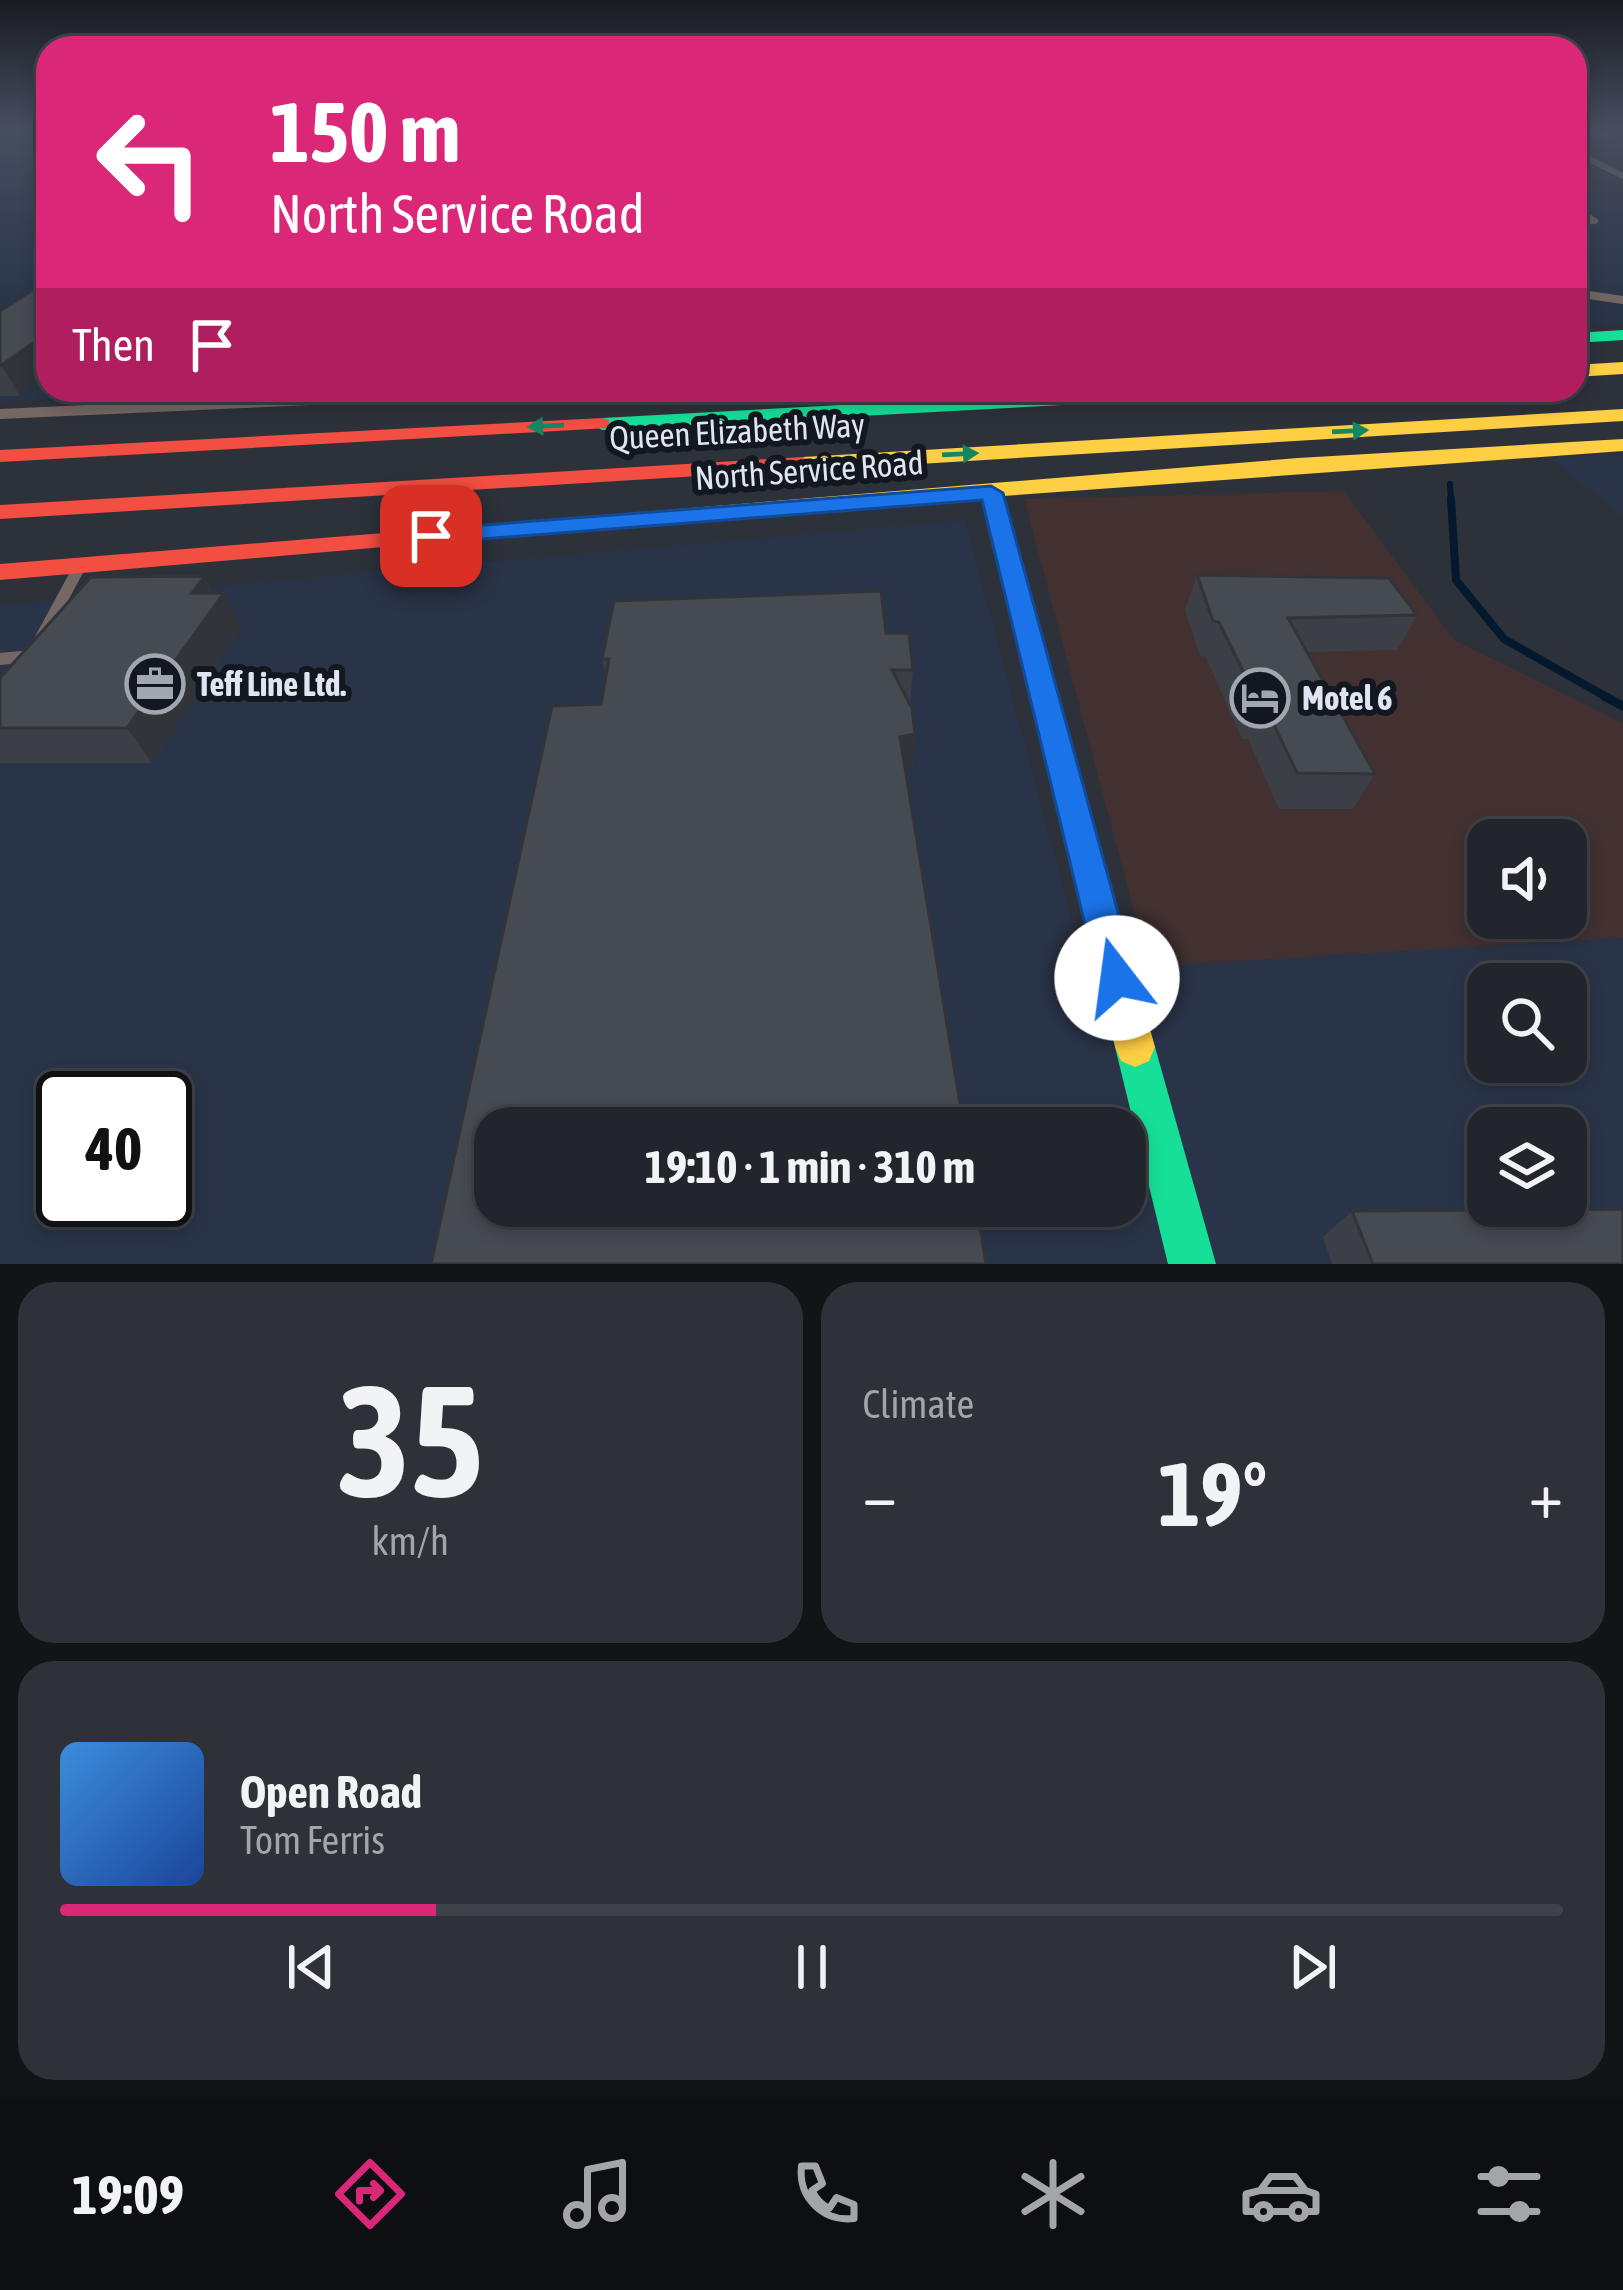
<!DOCTYPE html>
<html lang="en">
<head>
<meta charset="utf-8">
<style>
  body { margin:0; font-family:"Asap Condensed",sans-serif; background:#2e3138; color:#f1f3f6; height:100vh; display:flex; flex-direction:column; font-size:45px; white-space:nowrap }
  * { box-sizing:border-box; margin:0 }
  p { font-size:39px; color:#a2a5a9 }
  .icon { flex:none; width:66px; height:66px; fill:none; stroke:currentColor; stroke-width:2; stroke-linecap:round; stroke-linejoin:round }
  .map { position:relative; height:1264px; overflow:hidden }
  .panel { display:flex; flex-direction:column; gap:18px; padding:18px; background:#131418; flex:1 }
  .panel>* { flex:none }
  .top-card { position:absolute; left:36px; top:36px; width:1551px; height:366px; border-radius:36px; box-shadow:0 6px 18px #0003,0 0 0 3px #3f4248; background:#db2777; color:#fff; overflow:hidden }
  .tools { position:absolute; left:1467px; top:819px; display:grid; gap:24px }
  .tools a { display:grid; place-items:center; width:120px; height:120px; border-radius:24px; background:#22252c; box-shadow:0 6px 18px #0003,0 0 0 3px #3f4248; font-size:60px }
  .speed { position:absolute; left:36px; top:1071px; display:flex; gap:24px; font-size:60px; font-weight:700; text-align:center }
  .speed>* { display:grid; place-content:center; width:156px; height:156px; border-radius:50%; background:#22252c; box-shadow:0 6px 18px #0003,0 0 0 3px #3f4248; line-height:1 }
  .speed .limit { border:6px solid #111; border-radius:18px; background:#fff; color:#111 }
  .pin { position:absolute; display:grid; place-items:center; width:102px; height:102px; color:#fff; margin:-51px; border-radius:24px; box-shadow:0 6px 18px #0006 }
  .me { position:absolute; width:132px; margin:-66px; rotate:345deg; stroke-linejoin:round; filter:drop-shadow(0 0 9px #0008) }
  .turn { display:flex; align-items:center; gap:42px; height:252px; padding:0 36px; font-size:54px }
  .turn .icon { width:156px; height:156px; stroke-width:2.5 }
  .turn b { display:block; font-size:84px; line-height:102px }
  .then { display:flex; align-items:center; height:114px; padding:0 36px; background:#0003; gap:24px; font-size:45px }
  .big { font-size:90px; font-weight:700; line-height:1.1 }
  .panel .tile { flex:1; display:flex; flex-direction:column; justify-content:center; gap:18px; min-width:0; padding:0 42px; border-radius:36px; background:#2e3138 }
  .panel .dial { align-items:center; gap:0 }
  .dial b { font-size:156px; line-height:1 }
  .song { display:flex; align-items:center; gap:36px }
  .cover { width:144px; height:144px; border-radius:18px; background:linear-gradient(135deg,hsl(210 70% 55%),hsl(220 70% 35%)) }
  .played { height:12px; border-radius:6px; background:linear-gradient(90deg,#db2777 25%,#3f4248 25%) }
  .keys { display:flex; justify-content:space-around; direction:ltr }
  .heat { display:flex; justify-content:space-between; align-items:center; font-size:66px; direction:ltr }
  .panel .tiles { flex:1; display:grid; gap:18px; grid-template-columns:1fr 1fr }
  .tile:last-child { grid-column:span 2 }
  .trip { position:absolute; left:474px; top:1107px; width:672px; height:120px; border-radius:36px; background:#22252c; box-shadow:0 6px 18px #0003,0 0 0 3px #3f4248; font-weight:700; line-height:120px; text-align:center }
  .tab-bar { display:flex; height:192px; justify-content:space-around; align-items:center; background:#0e0f12; color:#a2a5a9 }
  .tab-bar .icon { width:84px; height:84px }
  .tab-bar .current { color:#db2777 }
  .tab-bar b { font-size:54px; color:#f1f3f6 }
  .map>svg:first-child { display:block }
  .commercial { fill:#423130; fill-rule:evenodd }
  .built { fill:#2a3448; fill-rule:evenodd }
  .lines { fill:none; stroke-linecap:round; stroke-linejoin:round }
  .stream-far2 { stroke:#04182e; stroke-width:6 }
  .stream-far1 { stroke:#04182e; stroke-width:8 }
  .stream { stroke:#04182e; stroke-width:9 }
  .lane-far2 { stroke:#746764; stroke-width:6 }
  .lane-far1 { stroke:#746764; stroke-width:8 }
  .lane { stroke:#746764; stroke-width:12 }
  .street { fill:#746764; fill-rule:evenodd }
  .fast { fill:#16e098; fill-rule:evenodd }
  .slow { fill:#ffcf43; fill-rule:evenodd }
  .jam { fill:#f24e42; fill-rule:evenodd }
  .wall { fill:#3c4046 }
  .shaded-wall { fill:#313439 }
  .building { fill:#464a51; stroke:#313439; stroke-width:3 }
  .oneway { fill:#158662 }
  .route { fill:#1a73e8; stroke:#114b97; stroke-width:3 }
  .labels { text-anchor:middle; dominant-baseline:central; stroke-width:12; stroke-linejoin:round; paint-order:stroke }
  .street-label { font-size:33px; fill:#e0e6f1; stroke:#13171f }
  .poi-label { font-size:33px; font-weight:bold; fill:#e0e6f1; stroke:#13171f; text-anchor:start }
</style>
</head>
<body>
<div class="map">
<svg width="1623" height="1264" viewBox="0 0 1623 1264">
  <rect width="100%" height="100%" fill="#2d313a"/>
  <path class="commercial" d="M 1344,491 L 1454,640 L 1623,723 L 1623,938 L 1149,967 L 1024,499 ZM 1488,840 L 1566,840 L 1566,918 L 1488,918 Z"/>
  <g class="built">
    <path d="M 0,130 L 48,130 L 48,390 L 195,390 L 0,402 Z"/>
    <path d="M 1575,181 L 1623,204 L 1623,323 L 1575,326 Z"/>
    <path d="M 1623,454 L 1623,516 L 1550,458 Z"/>
    <path d="M 965,520 L 1085,970 L 1623,938 L 1623,1264 L 0,1264 L 0,605 ZM 1488,984 L 1566,984 L 1566,1062 L 1488,1062 ZM 63,1098 L 165,1098 L 165,1200 L 63,1200 ZM 495,1128 L 1125,1128 L 1125,1206 L 495,1206 ZM 1488,1128 L 1566,1128 L 1566,1206 L 1488,1206 Z"/>
  </g>
  <g class="lines">
    <path class="stream-far2" d="M 1450,484 L 1451,502"/>
    <path class="stream-far1" d="M 1451,499 L 1456,580 L 1504,639 L 1610,699"/>
    <path class="stream" d="M 1604,696 L 1623,706"/>
    <g class="lane-far2">
      <path d="M 1575,134 L 1623,133"/>
      <path d="M 1575,152 L 1623,176"/>
      <path d="M 1575,210 L 1595,221 L 1575,222"/>
    </g>
    <path class="lane-far1" d="M 1575,293 L 1623,300"/>
    <g class="lane">
      <path d="M 41,638 L 80,566"/>
      <path d="M 0,659 L 31,656"/>
    </g>
    <path class="street" d="M 416,390 L 540,390 L 531,395 L 0,419 L 0,409 Z"/>
    <g class="fast">
      <path d="M 1623,330 L 1623,340 L 1575,343 L 1575,333 Z"/>
      <path d="M 1120,390 L 1238,390 L 1228,396 L 602,430 L 592,424 L 602,418 Z"/>
      <path d="M 1135,1027 L 1149,1033 L 1155,1047 L 1216,1264 L 1168,1264 L 1115,1047 L 1121,1033 Z"/>
    </g>
    <g class="slow">
      <path d="M 1623,362 L 1623,374 L 1575,377 L 1575,365 Z"/>
      <path d="M 1623,409 L 1623,421 L 803,471 L 792,464 L 803,457 Z"/>
      <path d="M 1623,439 L 1623,451 L 1003,496 L 1155,1047 L 1149,1061 L 1135,1067 L 1121,1061 L 1115,1047 L 981,498 L 666,524 L 654,517 L 666,510 L 1298,458 Z"/>
    </g>
    <g class="jam">
      <path d="M 602,418 L 609,420 L 609,428 L 0,462 L 0,450 Z"/>
      <path d="M 803,457 L 814,464 L 811,469 L 0,519 L 0,505 Z"/>
      <path d="M 666,510 L 674,512 L 678,517 L 674,522 L 0,580 L 0,564 Z"/>
    </g>
  </g>
  <g class="wall">
    <path d="M 0,311 L 20,396 L 0,396 Z"/>
    <path d="M 1197,575 L 1417,615 L 1397,650 L 1307,652 L 1375,774 L 1353,809 L 1279,809 L 1248,739 L 1242,739 L 1206,657 L 1200,656 L 1185,610 Z"/>
    <path d="M 242,627 L 152,763 L 0,763 L 0,678 Z"/>
    <path d="M 886,633 L 913,670 L 910,704 L 915,734 L 912,770 L 601,704 L 606,678 L 602,659 Z"/>
    <path d="M 1352,1211 L 1623,1264 L 1332,1264 L 1323,1237 Z"/>
  </g>
  <g class="shaded-wall">
    <path d="M 48,340 L 48,375 L 20,396 L 2,366 L 32,344 Z"/>
    <path d="M 205,576 L 218,601 L 224,593 L 242,627 L 152,763 L 127,728 L 192,593 Z"/>
    <path d="M 915,734 L 912,770 L 896,772 L 900,737 Z"/>
  </g>
  <g class="building">
    <path d="M 48,280 L 48,340 L 32,344 L 0,366 L 0,311 Z"/>
    <path d="M 1197,575 L 1389,578 L 1417,615 L 1288,618 L 1375,774 L 1297,773 L 1264,704 L 1259,704 L 1219,622 L 1213,621 Z"/>
    <path d="M 205,576 L 192,593 L 224,593 L 127,728 L 0,728 L 0,678 L 91,577 Z"/>
    <path d="M 881,591 L 886,633 L 909,633 L 913,670 L 892,670 L 912,708 L 915,734 L 900,737 L 964,1128 L 495,1128 L 495,1206 L 977,1206 L 986,1264 L 431,1264 L 552,706 L 601,704 L 609,659 L 602,659 L 614,601 Z"/>
    <path d="M 1623,1209 L 1623,1264 L 1373,1264 L 1352,1211 Z"/>
  </g>
  <defs><path id="oneway-solid" d="M-6-.8H1V-3.2L6.5 0L1 3.2V.8H-6Z" transform="scale(3)"/></defs>
  <g class="oneway">
    <use href="#oneway-solid" transform="translate(546 426) rotate(177)"/>
    <use href="#oneway-solid" transform="translate(1350 431) rotate(-3)"/>
    <use href="#oneway-solid" transform="translate(960 454) rotate(-3)"/>
  </g>
  <linearGradient id="sky" x2="0" y2="1"><stop stop-color="#191b20"/><stop offset="0.42" stop-color="#464e60"/><stop offset="1" stop-color="#464e60" stop-opacity="0"/></linearGradient>
  <rect width="1623" height="307" fill="url(#sky)"/>
  <path class="route" d="M 991,486 L 1003,493 L 1136,978 L 1131,991 L 1117,996 L 1104,991 L 1098,978 L 982,500 L 431,543 L 419,536 L 431,529 Z"/>
  <defs>
    <symbol id="office-ring" viewBox="-11 -11 22 22"><circle r="9.5" fill="#13171f" stroke="#a1a7b1" stroke-width="1.5"/><path d="M-6-3h4V-5.5h4V-3h4V5H-6ZM-1-4.5V-3h2v-1.5ZM-6 0V1H6V0Z" fill="#a1a7b1"/></symbol>
    <symbol id="hotel-ring" viewBox="-11 -11 22 22"><circle r="9.5" fill="#13171f" stroke="#a1a7b1" stroke-width="1.5"/><path d="M-6-4.5h1.5V1H6V5H4.5V3h-9V5H-6ZM-4 0a1.8 1.8 0 1 1 3.6 0ZM.5 0V-2.5h3Q6-2.5 6 0Z" fill="#a1a7b1"/></symbol>
  </defs>
  <g fill-rule="evenodd">
    <use href="#office-ring" x="122" y="651" width="66" height="66"/>
    <use href="#hotel-ring" x="1227" y="665" width="66" height="66"/>
  </g>
  <g class="labels">
    <g class="street-label">
      <text transform="translate(737 431) rotate(-3)">Queen Elizabeth Way</text>
      <text transform="translate(809 470) rotate(-4)">North Service Road</text>
    </g>
    <g class="poi-label">
      <text x="197" y="684">Teff Line Ltd.</text>
      <text x="1302" y="698">Motel 6</text>
    </g>
  </g>
</svg>
<div class="tools">
<a><svg class="icon" aria-label="sound" viewBox="0 0 24 24"><path d="M4 9h4l5-4v14l-5-4H4zM17 9q2 3 0 6"/></svg></a>
<a><svg class="icon" aria-label="search" viewBox="0 0 24 24"><circle cx="10" cy="10" r="6"/><path d="M15 15l6 6"/></svg></a>
<a><svg class="icon" aria-label="layers" viewBox="0 0 24 24"><path d="M12 4l9 5-9 5-9-5zM3 14l9 5 9-5"/></svg></a>
</div>
<div class="speed"><div class="limit">40</div></div>
<div class="pin" style="left:431px;top:536px;background:#d93025"><svg class="icon" aria-label="arrive" viewBox="0 0 24 24"><path d="M6 21V4h12l-3 4 3 4H6"/></svg></div>
<svg class="me" style="left:1117px;top:978px" viewBox="-20 -20 40 40"><circle r="19" fill="#fff"/><path d="M0-13L10 11 0 6-10 11z" fill="#1a73e8"/></svg>
<div class="trip">19:10 · 1 min · 310 m</div>
<div class="top-card">
<div class="turn"><svg class="icon" aria-label="left" viewBox="0 0 24 24"><path d="M17 20v-9H6M10 6l-5 5 5 5"/></svg><div><b>150 m</b>North Service Road</div></div>
<div class="then">Then<svg class="icon" aria-label="arrive" viewBox="0 0 24 24"><path d="M6 21V4h12l-3 4 3 4H6"/></svg></div>
</div>
</div>
<section class="panel">
<div class="tiles">
<div class="tile dial"><b>35</b><p>km/h</p></div>
<div class="tile"><p>Climate</p>
<div class="heat"><a>−</a><b class="big">19°</b><a>+</a></div>
</div>
<div class="tile">
<div class="song"><i class="cover"></i><div><b>Open Road</b><p>Tom Ferris</p></div></div>
<div class="played"></div>
<div class="keys"><svg class="icon" aria-label="previous" viewBox="0 0 24 24"><path d="M18 5L8 12l10 7zM5 5v14"/></svg><svg class="icon" aria-label="pause" viewBox="0 0 24 24"><path d="M8 5v14M16 5v14"/></svg><svg class="icon" aria-label="next" viewBox="0 0 24 24"><path d="M6 5l10 7-10 7zM19 5v14"/></svg></div>
</div>
</div>
</section>
<nav class="tab-bar">
<b>19:09</b>
<svg class="icon current" aria-label="directions" viewBox="0 0 24 24"><path d="M12 3l9 9-9 9-9-9zM9 14v-3h6M13 9l2 2-2 2"/></svg>
<svg class="icon" aria-label="music" viewBox="0 0 24 24"><path d="M9 18V5l10-2v13"/><circle cx="6" cy="18" r="3"/><circle cx="16" cy="16" r="3"/></svg>
<svg class="icon" aria-label="phone" viewBox="0 0 24 24"><path d="M5 4h4l2 5-3 2q2 4 5 5l2-3 5 2v4C11 20 4 13 5 4z"/></svg>
<svg class="icon" aria-label="climate" viewBox="0 0 24 24"><path d="M12 3v18M4 7l16 10M4 17L20 7"/></svg>
<svg class="icon" aria-label="car" viewBox="0 0 24 24"><path d="M5 17H2v-5l4-1 3-4h7l3 4 3 1v5h-3M9 17h6M6 11h13"/><circle cx="7" cy="17" r="2"/><circle cx="17" cy="17" r="2"/></svg>
<svg class="icon" aria-label="filters" viewBox="0 0 24 24"><path d="M4 7h16M4 17h16"/><circle cx="9" cy="7" r="2"/><circle cx="15" cy="17" r="2"/></svg>
</nav>
</body>
</html>
